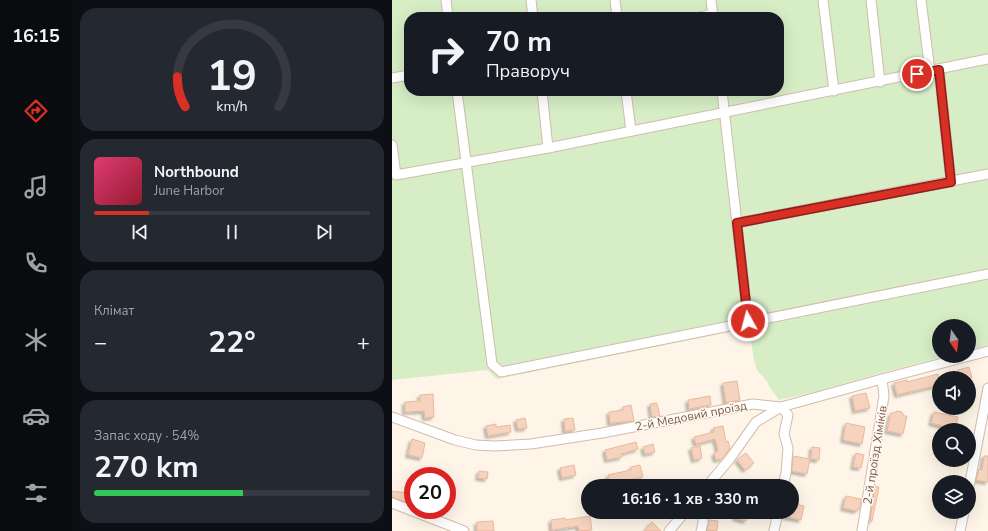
<!DOCTYPE html>
<html lang="uk">
<head>
<meta charset="utf-8">
<style>
  body { margin:0; font-family:"Nunito Sans",sans-serif; background:#242831; color:#f1f3f6; height:100vh; display:flex; flex-direction:column; font-size:15px; white-space:nowrap }
  * { box-sizing:border-box; margin:0 }
  p { font-size:13px; color:#9ea1a6 }
  .icon { flex:none; width:22px; height:22px; fill:none; stroke:currentColor; stroke-width:2; stroke-linecap:round; stroke-linejoin:round }
  .map { position:relative; flex:1; overflow:hidden }
  .panel { display:flex; flex-direction:column; gap:8px; padding:8px; background:#0d0f14; width:320px }
  .panel>* { flex:none }
  .top-card { position:absolute; left:12px; top:12px; width:380px; height:84px; border-radius:16px; box-shadow:0 4px 16px #0002; background:#171b24; color:#f1f3f6; overflow:hidden }
  .needle { width:26px; rotate:166deg }
  .fabs { position:absolute; left:540px; top:319px; display:grid; gap:8px }
  .fabs a { display:grid; place-items:center; width:44px; height:44px; border-radius:50%; background:#171b24; box-shadow:0 4px 16px #0002; font-size:20px }
  .speed { position:absolute; left:12px; top:467px; display:flex; gap:8px; font-size:20px; font-weight:700; text-align:center }
  .speed>* { display:grid; place-content:center; width:52px; height:52px; border-radius:50%; background:#171b24; box-shadow:0 4px 16px #0002; line-height:1 }
  .speed .limit { border:6px solid #d22; background:#fff; color:#111 }
  .pin { position:absolute; display:grid; place-items:center; width:34px; height:34px; color:#fff; margin:-17px; border:2px solid #fff; border-radius:50%; box-shadow:0 1px 4px #0007 }
  .me { position:absolute; width:44px; margin:-22px; rotate:353deg; stroke-linejoin:round; filter:drop-shadow(0 0 3px #0008) }
  .turn { display:flex; align-items:center; gap:14px; height:84px; padding:0 16px; font-size:18px }
  .turn .icon { width:52px; height:52px; stroke-width:2.5 }
  .turn b { display:block; font-size:28px; line-height:34px }
  .big { font-size:30px; font-weight:700; line-height:1.1 }
  .panel .widget { flex:1; display:flex; flex-direction:column; justify-content:center; gap:6px; min-width:0; padding:0 14px; border-radius:16px; background:#242831 }
  .panel .dial { align-items:center; gap:0 }
  .dial svg { height:104px; overflow:visible; fill:none; stroke:#363941; stroke-width:7; stroke-linecap:round; text-anchor:middle }
  .dial text { fill:#f1f3f6; stroke:none }
  .song { display:flex; align-items:center; gap:12px }
  .cover { width:48px; height:48px; border-radius:6px; background:linear-gradient(135deg,hsl(340 70% 55%),hsl(350 70% 35%)) }
  .played { height:4px; border-radius:2px; background:linear-gradient(90deg,#d93025 20%,#363941 20%) }
  .keys { display:flex; justify-content:space-around; direction:ltr }
  .heat { display:flex; justify-content:space-between; align-items:center; font-size:22px; direction:ltr }
  .charge { height:6px; border-radius:3px; background:linear-gradient(90deg,#34c759 54%,#363941 0) }
  .trip { position:absolute; left:189px; top:479px; width:218px; height:40px; border-radius:20px; background:#171b24; box-shadow:0 4px 16px #0002; font-weight:700; line-height:40px; text-align:center }
  main { display:flex; flex:1; min-height:0 }
  .dock { display:flex; flex-direction:column; width:72px; justify-content:space-around; align-items:center; background:#090b0e; color:#9ea1a6 }
  .dock .icon { width:28px; height:28px }
  .dock .active { color:#d93025 }
  .dock b { font-size:18px; color:#f1f3f6 }
  .map>svg:first-child { display:block }
  .green { fill:#d6edc5; fill-rule:evenodd }
  .building { fill:#f5d3be; stroke:#e9b99d; filter:url(#shadow) }
  .lines { fill:none; stroke-linecap:round; stroke-linejoin:round }
  .minor-casing { stroke:#d1bcac; stroke-width:11 }
  .minor { stroke:#fff; stroke-width:9 }
  .route-casing { stroke:#8d1f18; stroke-width:10 }
  .route { stroke:#d93025; stroke-width:7 }
  .labels { text-anchor:middle; dominant-baseline:central; stroke-width:3; stroke-linejoin:round; paint-order:stroke }
  .street-label { font-size:12px; fill:#7a5a4a; stroke:#fff9f0 }
</style>
</head>
<body>
<main>
<nav class="dock">
<b>16:15</b>
<svg class="icon active" aria-label="directions" viewBox="0 0 24 24"><path d="M12 3l9 9-9 9-9-9zM9 14v-3h6M13 9l2 2-2 2"/></svg>
<svg class="icon" aria-label="music" viewBox="0 0 24 24"><path d="M9 18V5l10-2v13"/><circle cx="6" cy="18" r="3"/><circle cx="16" cy="16" r="3"/></svg>
<svg class="icon" aria-label="phone" viewBox="0 0 24 24"><path d="M5 4h4l2 5-3 2q2 4 5 5l2-3 5 2v4C11 20 4 13 5 4z"/></svg>
<svg class="icon" aria-label="climate" viewBox="0 0 24 24"><path d="M12 3v18M4 7l16 10M4 17L20 7"/></svg>
<svg class="icon" aria-label="car" viewBox="0 0 24 24"><path d="M5 17H2v-5l4-1 3-4h7l3 4 3 1v5h-3M9 17h6M6 11h13"/><circle cx="7" cy="17" r="2"/><circle cx="17" cy="17" r="2"/></svg>
<svg class="icon" aria-label="filters" viewBox="0 0 24 24"><path d="M4 7h16M4 17h16"/><circle cx="9" cy="7" r="2"/><circle cx="15" cy="17" r="2"/></svg>
</nav>
<section class="panel">
<div class="widget dial"><svg viewBox="0 0 100 80">
<path d="M14 69A42 42 0 1 1 86 69"/>
<path d="M14 69A42 42 0 0 1 8 46" stroke="#d93025"/>
<text x="50" y="56" font-size="32" font-weight="700">19</text>
<text x="50" y="72" font-size="11">km/h</text>
</svg></div>
<div class="widget">
<div class="song"><i class="cover"></i><div><b>Northbound</b><p>June Harbor</p></div></div>
<div class="played"></div>
<div class="keys"><svg class="icon" aria-label="previous" viewBox="0 0 24 24"><path d="M18 5L8 12l10 7zM5 5v14"/></svg><svg class="icon" aria-label="pause" viewBox="0 0 24 24"><path d="M8 5v14M16 5v14"/></svg><svg class="icon" aria-label="next" viewBox="0 0 24 24"><path d="M6 5l10 7-10 7zM19 5v14"/></svg></div>
</div>
<div class="widget"><p>Клімат</p>
<div class="heat"><a>−</a><b class="big">22°</b><a>+</a></div>
</div>
<div class="widget"><p>Запас ходу · 54%</p><b class="big">270 km</b><div class="charge"></div></div>
</section>
<div class="map">
<svg width="596" height="531" viewBox="0 0 596 531">
  <defs>
    <filter id="shadow"><feDropShadow dx="-2.5" dy="2.5" stdDeviation="1" flood-color="#0004"/></filter>
  </defs>
  <rect width="100%" height="100%" fill="#fef5e8"/>
  <path class="green" d="M 0,0 L 596,0 L 596,345 L 577,350 L 577,326 L 547,326 L 547,356 L 554,356 L 489,373 L 427,391 L 387,400 L 377,386 L 375,381 L 365,370 L 362,360 L 357,328 L 105,379 L 95,370 L 0,380 ZM 17,17 L 387,17 L 387,91 L 17,91 Z"/>
  <g class="building">
    <path d="M 577,367 L 580,378 L 568,378 L 566,370 Z"/>
    <path d="M 546,374 L 547,385 L 505,395 L 502,383 L 515,380 L 515,382 Z"/>
    <path d="M 345,381 L 348,400 L 334,403 L 331,383 Z"/>
    <path d="M 474,393 L 478,408 L 463,411 L 460,396 Z"/>
    <path d="M 41,394 L 42,417 L 33,418 L 32,411 L 13,412 L 13,402 L 28,401 L 28,395 Z"/>
    <path d="M 318,396 L 319,405 L 297,409 L 296,400 Z"/>
    <path d="M 265,403 L 268,416 L 260,417 L 258,404 Z"/>
    <path d="M 239,405 L 242,421 L 218,423 L 217,412 L 231,410 L 231,407 Z"/>
    <path d="M 505,411 L 510,412 L 512,416 L 515,416 L 511,434 L 495,431 L 499,413 L 502,413 Z"/>
    <path d="M 542,412 L 566,417 L 563,429 L 539,423 Z"/>
    <path d="M 133,418 L 135,428 L 126,429 L 124,420 Z"/>
    <path d="M 181,418 L 183,430 L 173,431 L 172,419 Z"/>
    <path d="M 454,423 L 473,427 L 470,444 L 451,440 Z"/>
    <path d="M 104,424 L 104,427 L 118,425 L 119,432 L 96,436 L 94,426 Z"/>
    <path d="M 331,426 L 334,442 L 336,441 L 338,448 L 330,459 L 324,460 L 322,454 L 326,450 L 323,439 L 304,444 L 302,437 L 322,432 L 321,428 Z"/>
    <path d="M 20,439 L 33,443 L 30,458 L 16,455 Z"/>
    <path d="M 244,442 L 246,449 L 229,454 L 230,457 L 215,460 L 213,450 Z"/>
    <path d="M 261,444 L 263,452 L 253,454 L 251,447 Z"/>
    <path d="M 308,446 L 310,458 L 302,460 L 299,448 Z"/>
    <path d="M 420,447 L 428,448 L 427,460 L 419,459 Z"/>
    <path d="M 354,453 L 362,463 L 353,470 L 345,460 Z"/>
    <path d="M 464,453 L 472,455 L 469,468 L 461,467 Z"/>
    <path d="M 401,456 L 418,459 L 415,474 L 400,471 Z"/>
    <path d="M 592,456 L 596,456 L 596,482 L 584,480 L 587,469 L 590,470 Z"/>
    <path d="M 182,465 L 184,475 L 170,478 L 168,468 Z"/>
    <path d="M 248,465 L 251,477 L 230,481 L 231,485 L 218,486 L 216,475 L 239,470 L 239,467 Z"/>
    <path d="M 87,471 L 96,472 L 95,479 L 86,478 Z"/>
    <path d="M 483,486 L 487,487 L 480,521 L 478,521 Z"/>
    <path d="M 0,491 L 17,493 L 16,503 L 0,497 Z"/>
    <path d="M 454,496 L 469,499 L 468,509 L 466,508 L 465,511 L 451,508 Z"/>
    <path d="M 400,503 L 412,506 L 409,520 L 391,516 L 392,512 L 400,512 Z"/>
    <path d="M 345,512 L 357,512 L 354,521 L 343,518 Z"/>
    <path d="M 198,516 L 200,530 L 187,531 L 186,526 L 160,530 L 159,520 L 173,518 L 173,520 Z"/>
    <path d="M 317,520 L 326,521 L 325,531 L 315,530 Z"/>
    <path d="M 101,521 L 102,531 L 85,531 L 85,522 Z"/>
    <path d="M 260,522 L 269,531 L 252,531 Z"/>
  </g>
  <g class="lines">
    <defs>
      <g id="minor">
        <path d="M 54,0 L 56,17"/>
        <path d="M 139,0 L 141,17"/>
        <path d="M 223,0 L 225,17"/>
        <path d="M 319,0 L 321,17"/>
        <path d="M 431,0 L 442,91"/>
        <path d="M 479,0 L 488,82"/>
        <path d="M 529,0 L 538,71"/>
        <path d="M 308,17 L 321,14"/>
        <path d="M 547,70 L 559,182"/>
        <path d="M 0,78 L 17,75"/>
        <path d="M 65,91 L 100,364 L 109,372 L 596,274"/>
        <path d="M 150,91 L 156,148"/>
        <path d="M 234,91 L 239,131"/>
        <path d="M 330,91 L 356,321"/>
        <path d="M 0,145 L 4,175 L 156,148 L 596,59"/>
        <path d="M 345,223 L 596,174"/>
        <path d="M 389,407 L 396,415 L 392,434 L 396,448 L 394,473 L 391,486"/>
        <path d="M 0,417 L 63,440 L 84,445 L 102,446 L 139,444 L 210,433 L 361,404 L 389,407 L 490,379 L 596,351"/>
        <path d="M 315,486 L 337,460 L 364,422 L 389,407"/>
        <path d="M 577,487 L 596,388"/>
        <path d="M 0,503 L 72,531"/>
        <path d="M 277,531 L 293,512"/>
        <path d="M 309,531 L 311,523 L 311,512"/>
        <path d="M 382,531 L 386,512"/>
        <path d="M 470,531 L 492,396 L 490,379"/>
        <path d="M 568,531 L 572,512"/>
      </g>
    </defs>
    <use href="#minor" class="minor-casing"/>
    <use href="#minor" class="minor"/>
  </g>
  <g class="lines">
    <defs>
      <path id="route" d="M 356,321 L 345,223 L 559,182 L 547,70 L 525,74"/>
    </defs>
    <use href="#route" class="route-casing"/>
    <use href="#route" class="route"/>
  </g>
  <g class="labels">
    <g class="street-label">
      <text transform="translate(299 416) rotate(-11)">2-й Медовий проїзд</text>
      <text transform="translate(483 455) rotate(-81)">2-й проїзд Хіміків</text>
    </g>
  </g>
</svg>
<div class="fabs">
<a><svg class="needle" viewBox="-14 -14 28 28"><path d="M0-13l5 13h-10z" fill="#e53935"/><path d="M0 13l5-13h-10z" fill="#9ea1a6"/></svg></a>
<a><svg class="icon" aria-label="sound" viewBox="0 0 24 24"><path d="M4 9h4l5-4v14l-5-4H4zM17 9q2 3 0 6"/></svg></a>
<a><svg class="icon" aria-label="search" viewBox="0 0 24 24"><circle cx="10" cy="10" r="6"/><path d="M15 15l6 6"/></svg></a>
<a><svg class="icon" aria-label="layers" viewBox="0 0 24 24"><path d="M12 4l9 5-9 5-9-5zM3 14l9 5 9-5"/></svg></a>
</div>
<div class="speed"><div class="limit">20</div></div>
<div class="pin" style="left:525px;top:74px;background:#d93025"><svg class="icon" aria-label="arrive" viewBox="0 0 24 24"><path d="M6 21V4h12l-3 4 3 4H6"/></svg></div>
<svg class="me" style="left:356px;top:321px" viewBox="-20 -20 40 40"><circle r="17" fill="#d93025" stroke="#fff" stroke-width="3"/><path d="M0-11L8 9 0 5-8 9z" fill="#fff"/></svg>
<div class="trip">16:16 · 1 хв · 330 m</div>
<div class="top-card">
<div class="turn"><svg class="icon" aria-label="right" viewBox="0 0 24 24"><path d="M7 20v-9h11M14 6l5 5-5 5"/></svg><div><b>70 m</b>Праворуч</div></div>
</div>
</div>
</main>
</body>
</html>
